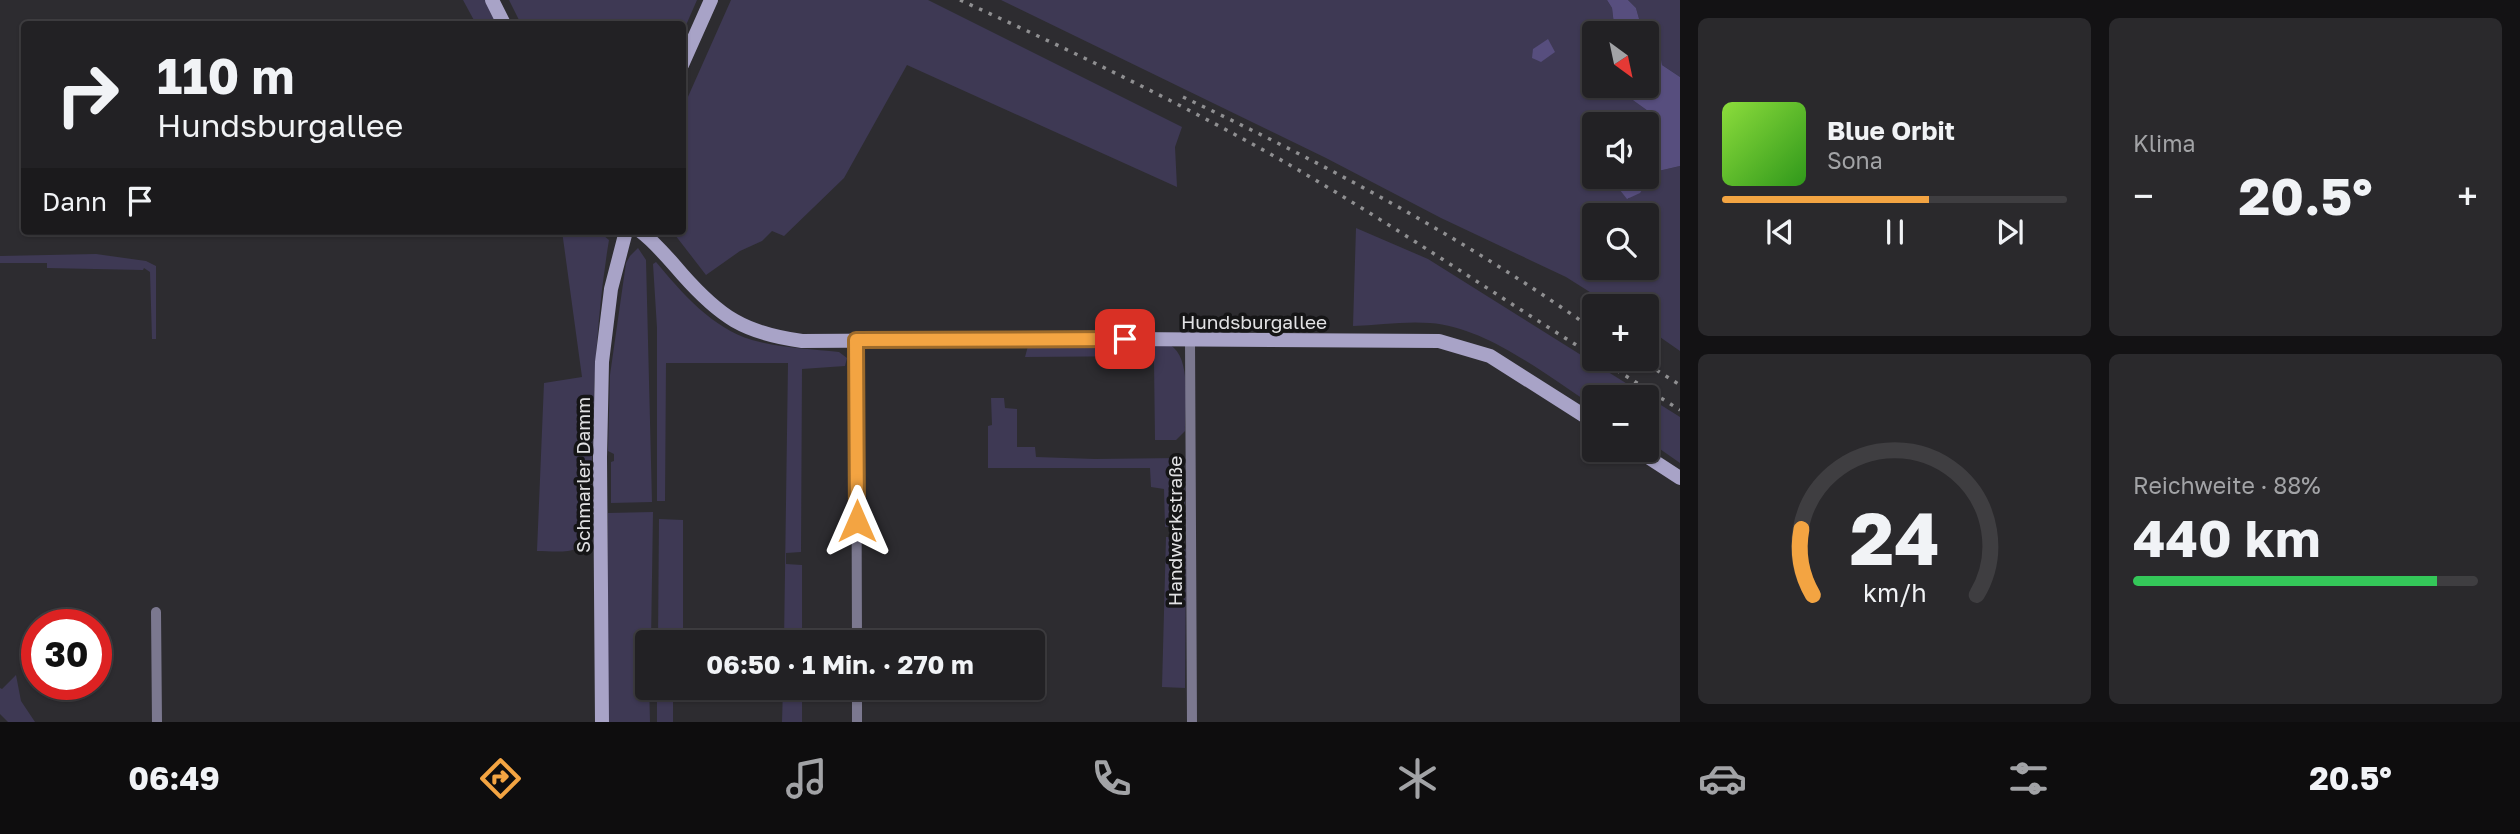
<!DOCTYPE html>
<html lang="de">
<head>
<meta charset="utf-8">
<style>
  body { margin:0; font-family:"Golos Text",sans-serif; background:#2a292c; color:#f1f3f6; height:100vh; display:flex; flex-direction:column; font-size:26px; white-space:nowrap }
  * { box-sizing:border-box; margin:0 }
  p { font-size:23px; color:#a2a3a6 }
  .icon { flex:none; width:38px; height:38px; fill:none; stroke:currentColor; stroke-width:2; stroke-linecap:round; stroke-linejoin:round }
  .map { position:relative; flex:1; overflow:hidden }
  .drawer { display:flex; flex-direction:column; gap:18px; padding:18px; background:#131214; width:840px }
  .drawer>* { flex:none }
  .guide { position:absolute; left:21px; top:21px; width:665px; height:214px; border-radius:7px; box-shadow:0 2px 5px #0004,0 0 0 2px #3f3e41; background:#222124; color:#f1f3f6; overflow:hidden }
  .needle { width:46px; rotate:147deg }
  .fabs { position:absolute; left:1582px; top:21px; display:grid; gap:14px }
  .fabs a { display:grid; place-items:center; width:77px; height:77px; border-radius:7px; background:#222124; box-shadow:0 2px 5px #0004,0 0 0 2px #3f3e41; font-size:35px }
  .speed { position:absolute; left:21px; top:609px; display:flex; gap:14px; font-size:35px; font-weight:700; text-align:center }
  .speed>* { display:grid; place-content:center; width:91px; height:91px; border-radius:50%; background:#222124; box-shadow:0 2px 5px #0004,0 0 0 2px #3f3e41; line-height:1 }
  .speed .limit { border:10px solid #d22; background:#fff; color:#111 }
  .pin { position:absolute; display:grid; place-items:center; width:60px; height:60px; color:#fff; margin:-30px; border-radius:14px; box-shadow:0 4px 10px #0006 }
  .me { position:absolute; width:77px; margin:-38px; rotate:0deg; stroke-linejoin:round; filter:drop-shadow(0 0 5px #0008) }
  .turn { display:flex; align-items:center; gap:24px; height:147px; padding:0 21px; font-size:32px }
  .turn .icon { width:91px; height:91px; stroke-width:2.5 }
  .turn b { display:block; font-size:49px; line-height:60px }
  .then { display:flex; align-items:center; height:66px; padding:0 21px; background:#0003; gap:14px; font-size:26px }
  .big { font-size:52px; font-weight:700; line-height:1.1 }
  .drawer .tile { flex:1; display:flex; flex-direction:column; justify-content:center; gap:10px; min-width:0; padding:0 24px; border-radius:10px; background:#2a292c }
  .drawer .dial { align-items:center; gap:0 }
  .dial svg { height:182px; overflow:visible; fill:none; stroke:#3f3e41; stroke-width:7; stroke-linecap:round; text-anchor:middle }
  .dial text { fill:#f1f3f6; stroke:none }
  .song { display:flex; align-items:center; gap:21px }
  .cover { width:84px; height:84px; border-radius:10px; background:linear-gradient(135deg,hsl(90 70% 55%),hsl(110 70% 35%)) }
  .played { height:7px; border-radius:4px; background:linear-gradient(90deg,#f3a442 60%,#3f3e41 60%) }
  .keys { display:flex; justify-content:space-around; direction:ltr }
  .heat { display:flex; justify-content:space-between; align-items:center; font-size:38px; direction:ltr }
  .charge { height:10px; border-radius:5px; background:linear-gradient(90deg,#34c759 88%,#3f3e41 0) }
  .drawer .tiles { flex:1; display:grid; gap:18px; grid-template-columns:repeat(2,1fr) }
  .trip { position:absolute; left:635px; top:630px; width:410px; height:70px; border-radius:7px; background:#222124; box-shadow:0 2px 5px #0004,0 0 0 2px #3f3e41; font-weight:700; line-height:70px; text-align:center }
  .menu { display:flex; height:112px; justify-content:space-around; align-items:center; background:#0e0d0e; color:#a2a3a6 }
  .menu .icon { width:49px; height:49px }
  .menu .current { color:#f3a442 }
  .menu b { font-size:32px; color:#f1f3f6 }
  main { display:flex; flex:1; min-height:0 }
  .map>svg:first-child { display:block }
  .green { fill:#3e3954; fill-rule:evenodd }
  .water { fill:#574e7e }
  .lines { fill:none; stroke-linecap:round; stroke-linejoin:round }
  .street { stroke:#7b788f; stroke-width:10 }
  .secondary { stroke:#a8a3c7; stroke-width:14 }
  .rail { stroke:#8f8f91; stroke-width:3.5; stroke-dasharray:3.5 7; stroke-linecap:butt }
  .route-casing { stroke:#9e6b2b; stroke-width:18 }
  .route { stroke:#f3a442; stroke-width:12 }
  .labels { text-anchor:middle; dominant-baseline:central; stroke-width:7; stroke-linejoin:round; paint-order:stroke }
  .street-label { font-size:19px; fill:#e2e2e4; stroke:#151516 }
</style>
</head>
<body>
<main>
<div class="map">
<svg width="1680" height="722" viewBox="0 0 1680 722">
  <rect width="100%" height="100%" fill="#2d2c30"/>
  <g class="green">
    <path d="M 463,0 L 485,0 L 497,24 L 476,24 Z"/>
    <path d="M 509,0 L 697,0 L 683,32 L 682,24 L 521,24 Z"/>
    <path d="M 731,0 L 928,0 L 1182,127 L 1175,147 L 1177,187 L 907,65 L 844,178 L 784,236 L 772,231 L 762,241 L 740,251 L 706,275 L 672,231 L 682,231 L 683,108 Z"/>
    <path d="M 1001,0 L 1607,0 L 1612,8 L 1615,33 L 1594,33 L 1594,86 L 1618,86 L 1623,93 L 1648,111 L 1651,140 L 1647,142 L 1647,124 L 1594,124 L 1594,177 L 1628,177 L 1628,199 L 1654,172 L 1680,166 L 1680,351 L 1647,328 L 1647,306 L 1612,306 L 1566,277 L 1441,218 L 1326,158 ZM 1594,215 L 1647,215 L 1647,268 L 1594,268 Z"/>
    <path d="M 1628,0 L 1680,0 L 1680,77 L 1662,65 L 1659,47 L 1647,39 L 1647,33 L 1643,33 L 1636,8 Z"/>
    <path d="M 1356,228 L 1428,259 L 1680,417 L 1680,463 L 1647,440 L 1647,397 L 1594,397 L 1594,406 C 1547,376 1487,327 1430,323 C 1405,321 1378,325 1353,326 Z"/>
    <path d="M 562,231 L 598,231 L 609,240 C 593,336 592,434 591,531 C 584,557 557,551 537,551 L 544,383 L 582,377 Z"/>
    <path d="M 638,248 L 646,260 L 652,502 L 611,503 L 611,462 L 614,461 L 614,454 L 608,451 L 610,375 L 626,263 L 630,256 Z"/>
    <path d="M 96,254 L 146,261 L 156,266 L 156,339 L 152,339 L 150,272 L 144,268 L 143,270 L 47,268 L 47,263 L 0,263 L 0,256 Z"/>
    <path d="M 656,262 C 682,293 712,328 752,340 C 780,348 811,349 839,352 L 847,358 L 845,366 L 802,369 L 801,552 L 786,553 L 786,564 L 802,565 L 802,642 L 784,642 L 788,363 L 666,363 L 665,501 L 657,501 L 657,328 L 653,264 Z"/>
    <path d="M 1170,345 C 1192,357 1185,408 1185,431 L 1176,440 L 1155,440 L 1154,361 L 1150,361 L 1150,356 L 1025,357 L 1028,346 Z"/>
    <path d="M 991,398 L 1004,398 L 1005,408 L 1017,409 L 1017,447 L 1035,447 L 1036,457 L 1095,459 L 1178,458 L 1184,461 L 1185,512 L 1182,522 L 1174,526 L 1165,527 L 1164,489 L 1151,487 L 1150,468 L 988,468 L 988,426 L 992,425 Z"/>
    <path d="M 653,512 L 651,642 L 648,642 L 650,722 L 608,722 L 608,513 Z"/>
    <path d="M 659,519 L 683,520 L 683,642 L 658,642 Z"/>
    <path d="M 1166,537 L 1176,537 L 1185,547 L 1186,555 L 1185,688 L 1162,687 Z"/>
    <path d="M 16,675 L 21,701 L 35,722 L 8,722 L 0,714 L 0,688 L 2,689 Z"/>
    <rect x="657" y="688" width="16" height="34"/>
    <path d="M 783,688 L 802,688 L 802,722 L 782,722 Z"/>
  </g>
  <g class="water">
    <path d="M 1607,0 L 1628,0 L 1636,8 L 1643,33 L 1615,33 L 1612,8 Z"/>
    <path d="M 1548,39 L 1555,52 L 1541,62 L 1532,58 L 1533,49 Z"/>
    <path d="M 1647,39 L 1659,47 L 1662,65 L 1680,77 L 1680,166 L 1654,172 L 1640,193 L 1627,199 L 1616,185 L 1628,177 L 1647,177 L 1647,142 L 1651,139 L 1648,111 L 1623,93 L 1618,86 L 1647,86 Z"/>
  </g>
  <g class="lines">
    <g class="street">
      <path d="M 856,340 L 857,642"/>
      <path d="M 1190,340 L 1192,722"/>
      <path d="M 156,612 L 157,722"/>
      <path d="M 857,688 L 857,722"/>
    </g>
    <g class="secondary">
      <path d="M 492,0 L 504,24"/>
      <path d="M 682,65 L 711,0"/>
      <path d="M 640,231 C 656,243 668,258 682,274 C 720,317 744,333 802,341 L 1125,339 L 1439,341 L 1490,356 L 1594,422"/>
      <path d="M 1637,450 L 1680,478"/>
      <path d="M 602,722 L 600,457 L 602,362 L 611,289 L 626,231"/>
    </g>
    <g class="rail">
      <path d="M 960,0 C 1063,47 1166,96 1265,151 C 1378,214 1484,288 1594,356"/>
      <path d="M 1183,97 C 1325,164 1466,239 1594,330"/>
      <path d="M 1599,359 L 1680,410"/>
      <path d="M 1639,359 L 1680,385"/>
    </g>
  </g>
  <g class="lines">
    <defs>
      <path id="route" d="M 857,521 L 856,340 L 1125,339"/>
    </defs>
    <use href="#route" class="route-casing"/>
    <use href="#route" class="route"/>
  </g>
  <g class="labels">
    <g class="street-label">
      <text x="1254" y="321">Hundsburgallee</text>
      <text transform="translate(582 475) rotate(-90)">Schmarler Damm</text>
      <text transform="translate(1174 531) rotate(-90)">Handwerkstraße</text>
    </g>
  </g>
</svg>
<div class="fabs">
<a><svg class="needle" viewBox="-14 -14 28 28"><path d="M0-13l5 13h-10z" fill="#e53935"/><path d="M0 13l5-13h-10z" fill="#a2a3a6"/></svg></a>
<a><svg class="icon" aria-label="sound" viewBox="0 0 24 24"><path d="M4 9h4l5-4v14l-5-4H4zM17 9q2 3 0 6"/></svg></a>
<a><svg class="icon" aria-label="search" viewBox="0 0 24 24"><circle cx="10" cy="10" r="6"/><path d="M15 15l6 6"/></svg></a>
<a>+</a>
<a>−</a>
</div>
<div class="speed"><div class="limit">30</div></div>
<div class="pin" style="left:1125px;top:339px;background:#d93025"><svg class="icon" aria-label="arrive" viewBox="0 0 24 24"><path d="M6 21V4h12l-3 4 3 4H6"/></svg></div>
<svg class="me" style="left:857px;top:521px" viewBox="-20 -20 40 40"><path d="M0-17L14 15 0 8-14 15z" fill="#f3a442" stroke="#fff" stroke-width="4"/></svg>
<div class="trip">06:50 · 1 Min. · 270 m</div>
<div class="guide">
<div class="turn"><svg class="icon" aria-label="right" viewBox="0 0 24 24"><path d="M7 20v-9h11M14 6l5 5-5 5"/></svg><div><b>110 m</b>Hundsburgallee</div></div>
<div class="then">Dann<svg class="icon" aria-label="arrive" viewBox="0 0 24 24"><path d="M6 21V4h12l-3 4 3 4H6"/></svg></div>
</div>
</div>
<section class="drawer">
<div class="tiles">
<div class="tile">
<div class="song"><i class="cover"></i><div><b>Blue Orbit</b><p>Sona</p></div></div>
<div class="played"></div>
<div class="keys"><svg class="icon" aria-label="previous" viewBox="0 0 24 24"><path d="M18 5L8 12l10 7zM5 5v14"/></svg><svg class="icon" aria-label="pause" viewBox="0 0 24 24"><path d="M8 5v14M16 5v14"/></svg><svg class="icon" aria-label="next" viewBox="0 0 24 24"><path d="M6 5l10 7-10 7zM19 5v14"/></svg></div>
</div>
<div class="tile"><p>Klima</p>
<div class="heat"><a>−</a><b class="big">20.5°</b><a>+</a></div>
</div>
<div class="tile dial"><svg viewBox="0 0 100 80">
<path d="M14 69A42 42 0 1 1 86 69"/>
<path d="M14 69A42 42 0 0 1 9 40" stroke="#f3a442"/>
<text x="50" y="56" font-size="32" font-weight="700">24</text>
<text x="50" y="72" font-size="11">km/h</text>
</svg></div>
<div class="tile"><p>Reichweite · 88%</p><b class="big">440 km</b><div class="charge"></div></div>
</div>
</section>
</main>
<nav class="menu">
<b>06:49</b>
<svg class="icon current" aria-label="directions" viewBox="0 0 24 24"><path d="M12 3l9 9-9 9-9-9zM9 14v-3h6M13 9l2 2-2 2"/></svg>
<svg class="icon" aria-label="music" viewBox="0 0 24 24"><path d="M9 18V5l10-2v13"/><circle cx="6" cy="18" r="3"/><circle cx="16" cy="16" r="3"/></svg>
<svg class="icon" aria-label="phone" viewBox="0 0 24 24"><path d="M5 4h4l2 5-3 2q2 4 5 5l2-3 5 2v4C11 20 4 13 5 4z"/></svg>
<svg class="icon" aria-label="climate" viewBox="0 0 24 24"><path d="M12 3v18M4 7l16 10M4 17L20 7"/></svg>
<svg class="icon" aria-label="car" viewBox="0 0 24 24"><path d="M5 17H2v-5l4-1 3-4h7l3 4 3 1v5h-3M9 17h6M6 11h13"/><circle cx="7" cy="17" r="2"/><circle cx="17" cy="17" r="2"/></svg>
<svg class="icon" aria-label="filters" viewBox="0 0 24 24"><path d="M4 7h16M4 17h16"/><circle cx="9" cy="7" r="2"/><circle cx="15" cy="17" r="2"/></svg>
<b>20.5°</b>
</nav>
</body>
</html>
